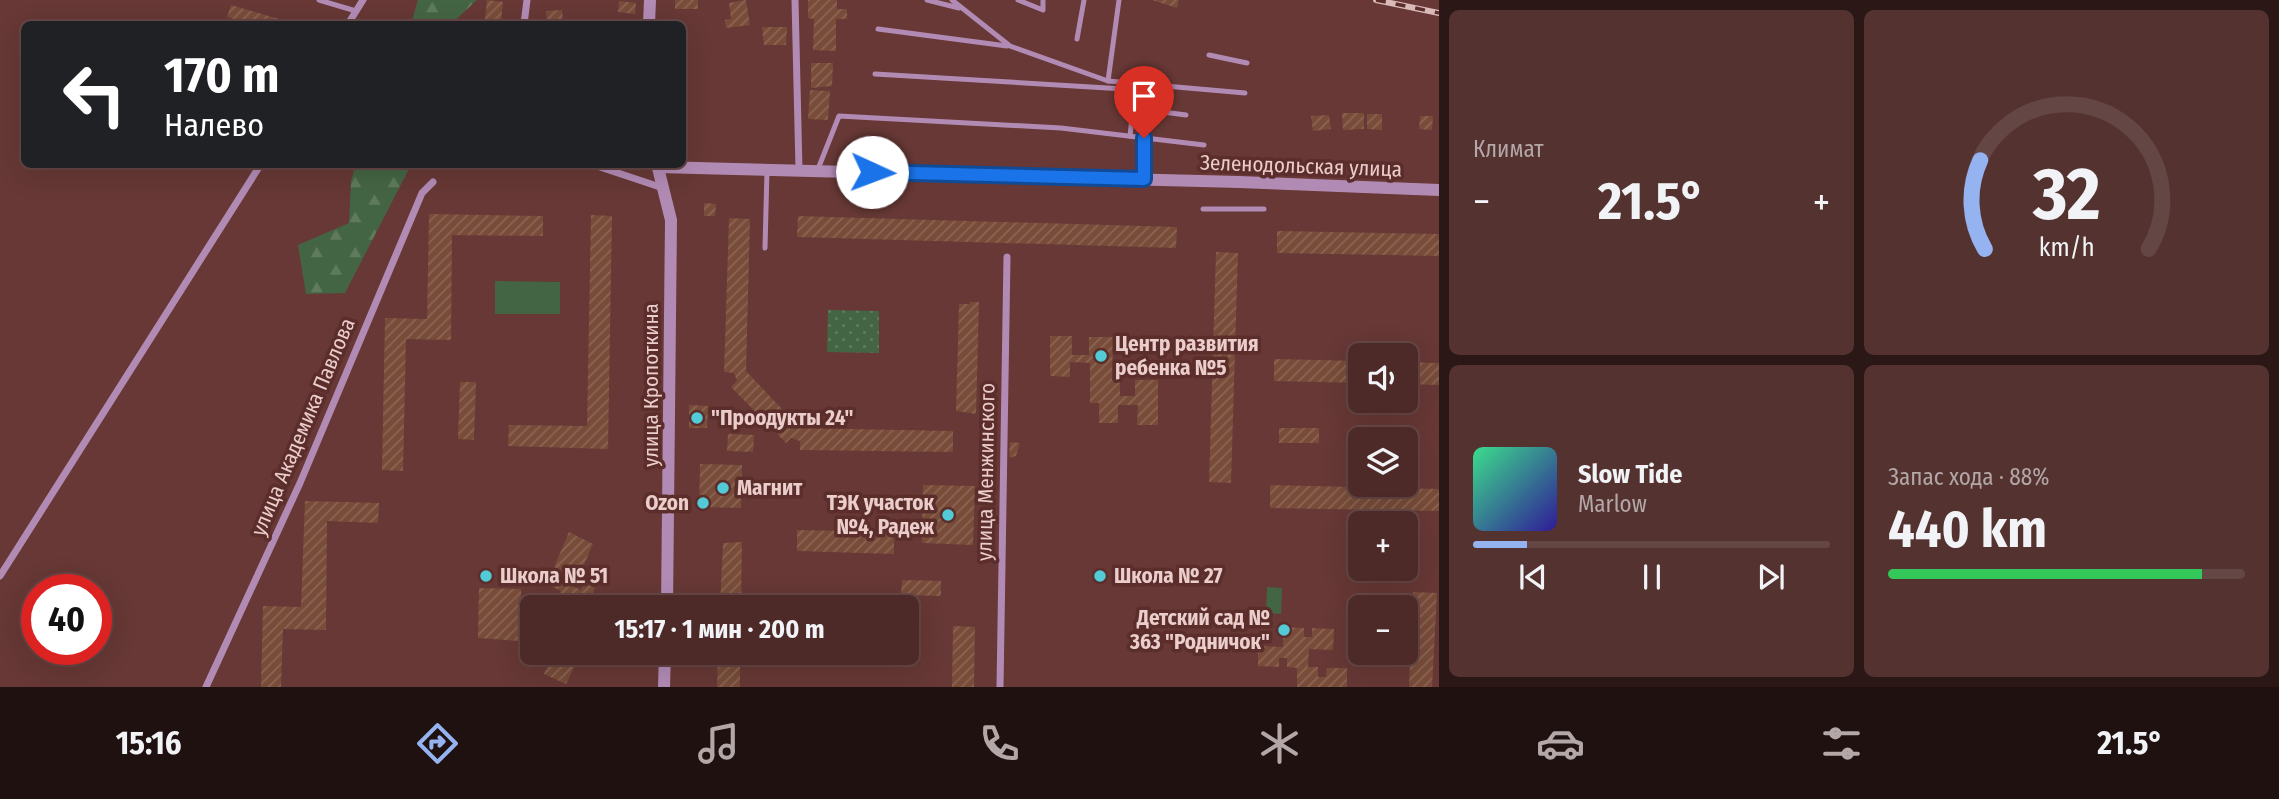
<!DOCTYPE html>
<html lang="ru">
<head>
<meta charset="utf-8">
<style>
  body { margin:0; font-family:"Fira Sans Condensed",sans-serif; background:#543230; color:#f1f3f6; height:100vh; display:flex; flex-direction:column; font-size:26px; white-space:nowrap }
  * { box-sizing:border-box; margin:0 }
  p { font-size:23px; color:#b3a7a8 }
  .icon { flex:none; width:38px; height:38px; fill:none; stroke:currentColor; stroke-width:2; stroke-linecap:round; stroke-linejoin:round }
  .map { position:relative; flex:1; overflow:hidden }
  .drawer { display:flex; flex-direction:column; gap:10px; padding:10px; background:#2a1716; width:840px }
  .drawer>* { flex:none }
  .hud { position:absolute; left:21px; top:21px; width:665px; height:147px; border-radius:10px; box-shadow:0 7px 28px #0002,0 0 0 2px #644645; background:#202124; color:#fff; overflow:hidden }
  .fabs { position:absolute; left:1348px; top:343px; display:grid; gap:14px }
  .fabs a { display:grid; place-items:center; width:70px; height:70px; border-radius:10px; background:#4d2a28; box-shadow:0 7px 28px #0002,0 0 0 2px #644645; font-size:35px }
  .speed { position:absolute; left:21px; top:574px; display:flex; gap:14px; font-size:35px; font-weight:700; text-align:center }
  .speed>* { display:grid; place-content:center; width:91px; height:91px; border-radius:50%; background:#4d2a28; box-shadow:0 7px 28px #0002,0 0 0 2px #644645; line-height:1 }
  .speed .limit { border:10px solid #d22; background:#fff; color:#111 }
  .pin { position:absolute; display:grid; place-items:center; width:60px; height:60px; color:#fff; margin:-72px -30px; border-radius:50% 50% 50% 0; rotate:-45deg; box-shadow:0 0 7px #0007 }
  .pin .icon { rotate:45deg }
  .me { position:absolute; width:77px; margin:-38px; rotate:92deg; stroke-linejoin:round; filter:drop-shadow(0 0 5px #0008) }
  .turn { display:flex; align-items:center; gap:24px; height:147px; padding:0 28px; font-size:32px }
  .turn .icon { width:91px; height:91px; stroke-width:2.5 }
  .turn b { display:block; font-size:49px; line-height:60px }
  .big { font-size:52px; font-weight:700; line-height:1.1 }
  .drawer .card { flex:1; display:flex; flex-direction:column; justify-content:center; gap:10px; min-width:0; padding:0 24px; border-radius:10px; background:#543230 }
  .drawer .dial { align-items:center; gap:0 }
  .dial svg { height:182px; overflow:visible; fill:none; stroke:#644645; stroke-width:7; stroke-linecap:round; text-anchor:middle }
  .dial text { fill:#f1f3f6; stroke:none }
  .song { display:flex; align-items:center; gap:21px }
  .cover { width:84px; height:84px; border-radius:10px; background:linear-gradient(135deg,hsl(150 70% 55%),hsl(250 70% 35%)) }
  .played { height:7px; border-radius:4px; background:linear-gradient(90deg,#95b2f1 15%,#644645 15%) }
  .keys { display:flex; justify-content:space-around; direction:ltr }
  .heat { display:flex; justify-content:space-between; align-items:center; font-size:38px; direction:ltr }
  .charge { height:10px; border-radius:5px; background:linear-gradient(90deg,#34c759 88%,#644645 0) }
  .drawer .tiles { flex:1; display:grid; gap:10px; grid-template-columns:repeat(2,1fr) }
  .trip { position:absolute; left:520px; top:595px; width:399px; height:70px; border-radius:10px; background:#4d2a28; box-shadow:0 7px 28px #0002,0 0 0 2px #644645; font-weight:700; line-height:70px; text-align:center }
  .dock { display:flex; height:112px; justify-content:space-around; align-items:center; background:#1f1110; color:#b3a7a8 }
  .dock .icon { width:49px; height:49px }
  .dock .selected { color:#95b2f1 }
  .dock b { font-size:32px; color:#f1f3f6 }
  main { display:flex; flex:1; min-height:0 }
  .map>svg:first-child { display:block }
  .grass { fill:#446543 }
  .forest { fill:url(#forest-firs) }
  .park { fill:url(#park-dots) }
  .building { fill:url(#building-hatch) }
  .lines { fill:none; stroke-linecap:round; stroke-linejoin:round }
  .service { stroke:#b28bb5; stroke-width:5 }
  .minor { stroke:#b28bb5; stroke-width:7 }
  .tertiary { stroke:#b28bb5; stroke-width:12 }
  .rail-casing { stroke:#dabab8; stroke-width:6 }
  .rail { stroke:#5b2e2b; stroke-width:3.5; stroke-dasharray:10; stroke-linecap:butt }
  .route-casing { stroke:#114b97; stroke-width:18 }
  .route { stroke:#1a73e8; stroke-width:12 }
  .poi-dot { fill:#52cbd7; stroke:#5b2e2b; stroke-width:2.5 }
  .labels { text-anchor:middle; dominant-baseline:central; stroke-width:7; stroke-linejoin:round; paint-order:stroke }
  .street-label { font-size:21px; fill:#ebcdcb; stroke:#5b2e2b }
  .poi-label { font-size:21px; font-weight:bold; fill:#ebcdcb; stroke:#5b2e2b; text-anchor:start }
</style>
</head>
<body>
<main>
<div class="map">
<svg width="1439" height="687" viewBox="0 0 1439 687">
  <defs>
    <pattern id="forest-firs" width="22" height="20" patternUnits="userSpaceOnUse" patternTransform="scale(1.75)"><rect width="22" height="20" fill="#446543"/><path d="M5 1l3.5 6h-7zM16 11l3.5 6h-7z" fill="#5f7a5d"/></pattern>
    <pattern id="park-dots" width="8" height="8" patternUnits="userSpaceOnUse" patternTransform="scale(1.75)"><rect width="8" height="8" fill="#446543"/><path d="M2 2h.1M6 6h.1" fill="none" stroke="#5f7a5d" stroke-width="1.8" stroke-linecap="round"/></pattern>
    <pattern id="building-hatch" width="6" height="6" patternUnits="userSpaceOnUse" patternTransform="scale(1.75)"><rect width="6" height="6" fill="#784c39"/><path d="M-1 1l2-2M0 6l6-6M5 7l2-2" fill="none" stroke="#8b6554"/></pattern>
  </defs>
  <rect width="100%" height="100%" fill="#673835"/>
  <g class="grass">
    <path d="M 495,281 L 560,282 L 560,314 L 495,314 Z"/>
    <path d="M 1267,587 L 1282,588 L 1281,614 L 1266,613 Z"/>
  </g>
  <g class="forest">
    <path d="M 418,0 L 477,0 L 451,24 L 411,24 Z"/>
    <path d="M 356,164 L 411,165 L 345,293 L 306,294 L 298,245 L 349,223 L 351,181 Z"/>
  </g>
  <path class="park" d="M 828,310 L 879,311 L 879,353 L 827,352 Z"/>
  <g class="building">
    <path d="M 487,0 L 503,2 L 501,21 L 485,19 Z"/>
    <rect x="675" y="0" width="23" height="9"/>
    <path d="M 746,0 L 750,25 L 726,28 L 725,20 L 731,19 L 729,3 Z"/>
    <path d="M 808,0 L 837,0 L 837,9 L 847,9 L 847,19 L 836,19 L 836,51 L 813,50 L 814,19 L 808,18 Z"/>
    <path d="M 1152,0 L 1179,0 L 1177,8 Z"/>
    <path d="M 619,1 L 636,3 L 635,14 L 618,12 Z"/>
    <path d="M 231,5 L 279,19 L 277,24 L 252,24 L 227,17 Z"/>
    <path d="M 562,10 L 563,21 L 547,22 L 546,11 Z"/>
    <path d="M 762,27 L 787,27 L 786,45 L 764,45 Z"/>
    <path d="M 811,63 L 833,63 L 832,86 L 811,88 Z"/>
    <path d="M 810,90 L 830,91 L 828,120 L 808,119 Z"/>
    <path d="M 1342,113 L 1364,113 L 1364,129 L 1343,130 Z"/>
    <path d="M 1367,114 L 1382,114 L 1382,130 L 1367,129 Z"/>
    <path d="M 1329,115 L 1331,129 L 1313,131 L 1311,116 Z"/>
    <path d="M 1420,116 L 1433,116 L 1432,130 L 1419,129 Z"/>
    <path d="M 704,203 L 716,204 L 715,216 L 704,216 Z"/>
    <path d="M 429,214 L 543,216 L 543,236 L 452,235 L 451,340 L 406,339 L 403,471 L 382,470 L 385,318 L 427,319 Z"/>
    <path d="M 591,215 L 612,216 L 608,449 L 508,446 L 509,425 L 587,426 Z"/>
    <path d="M 798,216 L 1177,227 L 1176,248 L 797,237 Z"/>
    <path d="M 729,218 L 750,219 L 746,371 L 800,428 L 953,431 L 953,452 L 800,450 L 800,441 L 791,438 L 786,443 L 731,387 L 737,381 L 734,373 L 724,372 Z"/>
    <path d="M 1277,231 L 1439,234 L 1439,256 L 1277,253 Z"/>
    <path d="M 1216,252 L 1238,253 L 1231,483 L 1209,482 Z"/>
    <path d="M 970,302 L 979,302 L 976,414 L 956,411 L 959,304 L 970,304 Z"/>
    <path d="M 1050,336 L 1072,336 L 1072,355 L 1089,355 L 1089,337 L 1113,337 L 1112,380 L 1120,380 L 1120,396 L 1135,396 L 1135,380 L 1158,380 L 1158,425 L 1137,425 L 1138,405 L 1118,405 L 1118,423 L 1099,423 L 1099,403 L 1090,403 L 1090,363 L 1070,362 L 1070,377 L 1050,376 Z"/>
    <path d="M 1274,359 L 1360,361 L 1360,383 L 1274,381 Z"/>
    <path d="M 1405,362 L 1439,363 L 1439,385 L 1405,384 Z"/>
    <path d="M 460,382 L 476,382 L 474,440 L 458,439 Z"/>
    <path d="M 689,405 L 708,406 L 707,428 L 689,428 Z"/>
    <rect x="1279" y="428" width="40" height="15"/>
    <path d="M 728,434 L 754,435 L 753,452 L 727,451 Z"/>
    <path d="M 1010,442 L 1020,443 L 1016,456 L 1009,458 Z"/>
    <path d="M 700,464 L 742,465 L 741,508 L 699,507 Z"/>
    <path d="M 923,485 L 975,486 L 973,545 L 922,543 Z"/>
    <path d="M 1270,485 L 1439,489 L 1439,511 L 1270,508 Z"/>
    <path d="M 305,501 L 379,503 L 378,523 L 327,521 L 326,630 L 283,629 L 281,687 L 261,687 L 263,606 L 301,607 Z"/>
    <path d="M 797,530 L 894,532 L 894,554 L 797,551 Z"/>
    <path d="M 569,532 L 593,544 L 574,587 L 581,590 L 584,583 L 595,588 L 587,607 L 552,607 L 561,591 L 547,584 Z"/>
    <path d="M 742,542 L 741,607 L 720,607 L 723,543 Z"/>
    <path d="M 902,580 L 941,581 L 941,596 L 901,595 Z"/>
    <path d="M 479,588 L 521,589 L 521,608 L 532,609 L 532,620 L 520,620 L 520,641 L 478,638 Z"/>
    <path d="M 1413,592 L 1437,593 L 1432,687 L 1409,687 Z"/>
    <path d="M 953,626 L 975,627 L 974,687 L 952,687 Z"/>
    <path d="M 1283,627 L 1304,628 L 1304,637 L 1312,637 L 1312,628 L 1334,629 L 1333,650 L 1309,649 L 1308,667 L 1318,667 L 1318,677 L 1326,677 L 1327,668 L 1347,668 L 1347,687 L 1297,687 L 1297,668 L 1287,667 L 1287,658 L 1279,658 L 1279,667 L 1258,666 L 1258,646 L 1283,647 Z"/>
    <path d="M 554,653 L 581,653 L 566,684 L 544,674 Z"/>
    <path d="M 718,653 L 740,653 L 740,687 L 717,687 Z"/>
  </g>
  <g class="lines">
    <g class="service">
      <path d="M 319,0 L 356,11"/>
      <path d="M 927,0 L 959,8"/>
      <path d="M 952,0 L 1010,46 L 1108,81"/>
      <path d="M 1018,0 L 1043,10 L 1043,0"/>
      <path d="M 1119,0 L 1108,81 L 1245,93"/>
      <path d="M 878,29 L 1007,46"/>
      <path d="M 1077,39 L 1084,0"/>
      <path d="M 1209,55 L 1247,63"/>
      <path d="M 875,74 L 1124,89 L 1133,108 L 1186,115"/>
      <path d="M 1130,136 L 1133,108"/>
      <path d="M 818,169 L 839,116 L 1061,128 L 1204,145"/>
      <path d="M 1144,179 L 1144,138"/>
      <path d="M 1203,209 L 1264,209"/>
      <path d="M 765,248 L 767,170"/>
    </g>
    <g class="minor">
      <path d="M 795,0 L 799,170"/>
      <path d="M 348,24 L 363,0"/>
      <path d="M 524,24 L 527,0"/>
      <path d="M 591,164 L 663,188"/>
      <path d="M 0,576 L 261,164"/>
      <path d="M 206,687 L 300,483 L 422,193 L 433,182"/>
      <path d="M 1000,687 L 1007,257"/>
    </g>
    <g class="tertiary">
      <path d="M 649,24 L 650,0"/>
      <path d="M 657,164 L 671,220 L 667,607"/>
      <path d="M 658,167 L 1239,182 L 1439,190"/>
      <path d="M 664,687 L 665,653"/>
    </g>
    <defs>
      <path id="rail" d="M 1376,0 L 1439,13"/>
    </defs>
    <use href="#rail" class="rail-casing"/>
    <use href="#rail" class="rail"/>
  </g>
  <g class="lines">
    <defs>
      <path id="route" d="M 872,172 L 1144,179 L 1144,138"/>
    </defs>
    <use href="#route" class="route-casing"/>
    <use href="#route" class="route"/>
  </g>
  <g class="poi-dot">
    <circle cx="1101" cy="356" r="7"/>
    <circle cx="697" cy="418" r="7"/>
    <circle cx="723" cy="488" r="7"/>
    <circle cx="703" cy="503" r="7"/>
    <circle cx="948" cy="515" r="7"/>
    <circle cx="486" cy="576" r="7"/>
    <circle cx="1100" cy="576" r="7"/>
    <circle cx="1284" cy="630" r="7"/>
  </g>
  <g class="labels">
    <g class="street-label">
      <text transform="translate(1301 166) rotate(2)">Зеленодольская улица</text>
      <text transform="translate(651 385) rotate(-90)">улица Кропоткина</text>
      <text transform="translate(303 427) rotate(-67)">улица Академика Павлова</text>
      <text transform="translate(986 472) rotate(-89)">улица Менжинского</text>
    </g>
    <g class="poi-label">
      <text x="1115" y="344">Центр развития<tspan x="1115" dy="24">ребенка №5</tspan></text>
      <text x="711" y="418">"Проодукты 24"</text>
      <text x="737" y="488">Магнит</text>
      <text x="689" y="503" text-anchor="end">Ozon</text>
      <text x="934" y="503" text-anchor="end">ТЭК участок<tspan x="934" dy="24">№4, Радеж</tspan></text>
      <text x="500" y="576">Школа № 51</text>
      <text x="1114" y="576">Школа № 27</text>
      <text x="1270" y="618" text-anchor="end">Детский сад №<tspan x="1270" dy="24">363 "Родничок"</tspan></text>
    </g>
  </g>
</svg>
<div class="fabs">
<a><svg class="icon" aria-label="sound" viewBox="0 0 24 24"><path d="M4 9h4l5-4v14l-5-4H4zM17 9q2 3 0 6"/></svg></a>
<a><svg class="icon" aria-label="layers" viewBox="0 0 24 24"><path d="M12 4l9 5-9 5-9-5zM3 14l9 5 9-5"/></svg></a>
<a>+</a>
<a>−</a>
</div>
<div class="speed"><div class="limit">40</div></div>
<div class="pin" style="left:1144px;top:138px;background:#d93025"><svg class="icon" aria-label="arrive" viewBox="0 0 24 24"><path d="M6 21V4h12l-3 4 3 4H6"/></svg></div>
<svg class="me" style="left:872px;top:172px" viewBox="-20 -20 40 40"><circle r="19" fill="#fff"/><path d="M0-13L10 11 0 6-10 11z" fill="#1a73e8"/></svg>
<div class="trip">15:17 · 1 мин · 200 m</div>
<div class="hud">
<div class="turn"><svg class="icon" aria-label="left" viewBox="0 0 24 24"><path d="M17 20v-9H6M10 6l-5 5 5 5"/></svg><div><b>170 m</b>Налево</div></div>
</div>
</div>
<section class="drawer">
<div class="tiles">
<div class="card"><p>Климат</p>
<div class="heat"><a>−</a><b class="big">21.5°</b><a>+</a></div>
</div>
<div class="card dial"><svg viewBox="0 0 100 80">
<path d="M14 69A42 42 0 1 1 86 69"/>
<path d="M14 69A42 42 0 0 1 12 30" stroke="#95b2f1"/>
<text x="50" y="56" font-size="32" font-weight="700">32</text>
<text x="50" y="72" font-size="11">km/h</text>
</svg></div>
<div class="card">
<div class="song"><i class="cover"></i><div><b>Slow Tide</b><p>Marlow</p></div></div>
<div class="played"></div>
<div class="keys"><svg class="icon" aria-label="previous" viewBox="0 0 24 24"><path d="M18 5L8 12l10 7zM5 5v14"/></svg><svg class="icon" aria-label="pause" viewBox="0 0 24 24"><path d="M8 5v14M16 5v14"/></svg><svg class="icon" aria-label="next" viewBox="0 0 24 24"><path d="M6 5l10 7-10 7zM19 5v14"/></svg></div>
</div>
<div class="card"><p>Запас хода · 88%</p><b class="big">440 km</b><div class="charge"></div></div>
</div>
</section>
</main>
<nav class="dock">
<b>15:16</b>
<svg class="icon selected" aria-label="directions" viewBox="0 0 24 24"><path d="M12 3l9 9-9 9-9-9zM9 14v-3h6M13 9l2 2-2 2"/></svg>
<svg class="icon" aria-label="music" viewBox="0 0 24 24"><path d="M9 18V5l10-2v13"/><circle cx="6" cy="18" r="3"/><circle cx="16" cy="16" r="3"/></svg>
<svg class="icon" aria-label="phone" viewBox="0 0 24 24"><path d="M5 4h4l2 5-3 2q2 4 5 5l2-3 5 2v4C11 20 4 13 5 4z"/></svg>
<svg class="icon" aria-label="climate" viewBox="0 0 24 24"><path d="M12 3v18M4 7l16 10M4 17L20 7"/></svg>
<svg class="icon" aria-label="car" viewBox="0 0 24 24"><path d="M5 17H2v-5l4-1 3-4h7l3 4 3 1v5h-3M9 17h6M6 11h13"/><circle cx="7" cy="17" r="2"/><circle cx="17" cy="17" r="2"/></svg>
<svg class="icon" aria-label="filters" viewBox="0 0 24 24"><path d="M4 7h16M4 17h16"/><circle cx="9" cy="7" r="2"/><circle cx="15" cy="17" r="2"/></svg>
<b>21.5°</b>
</nav>
</body>
</html>
